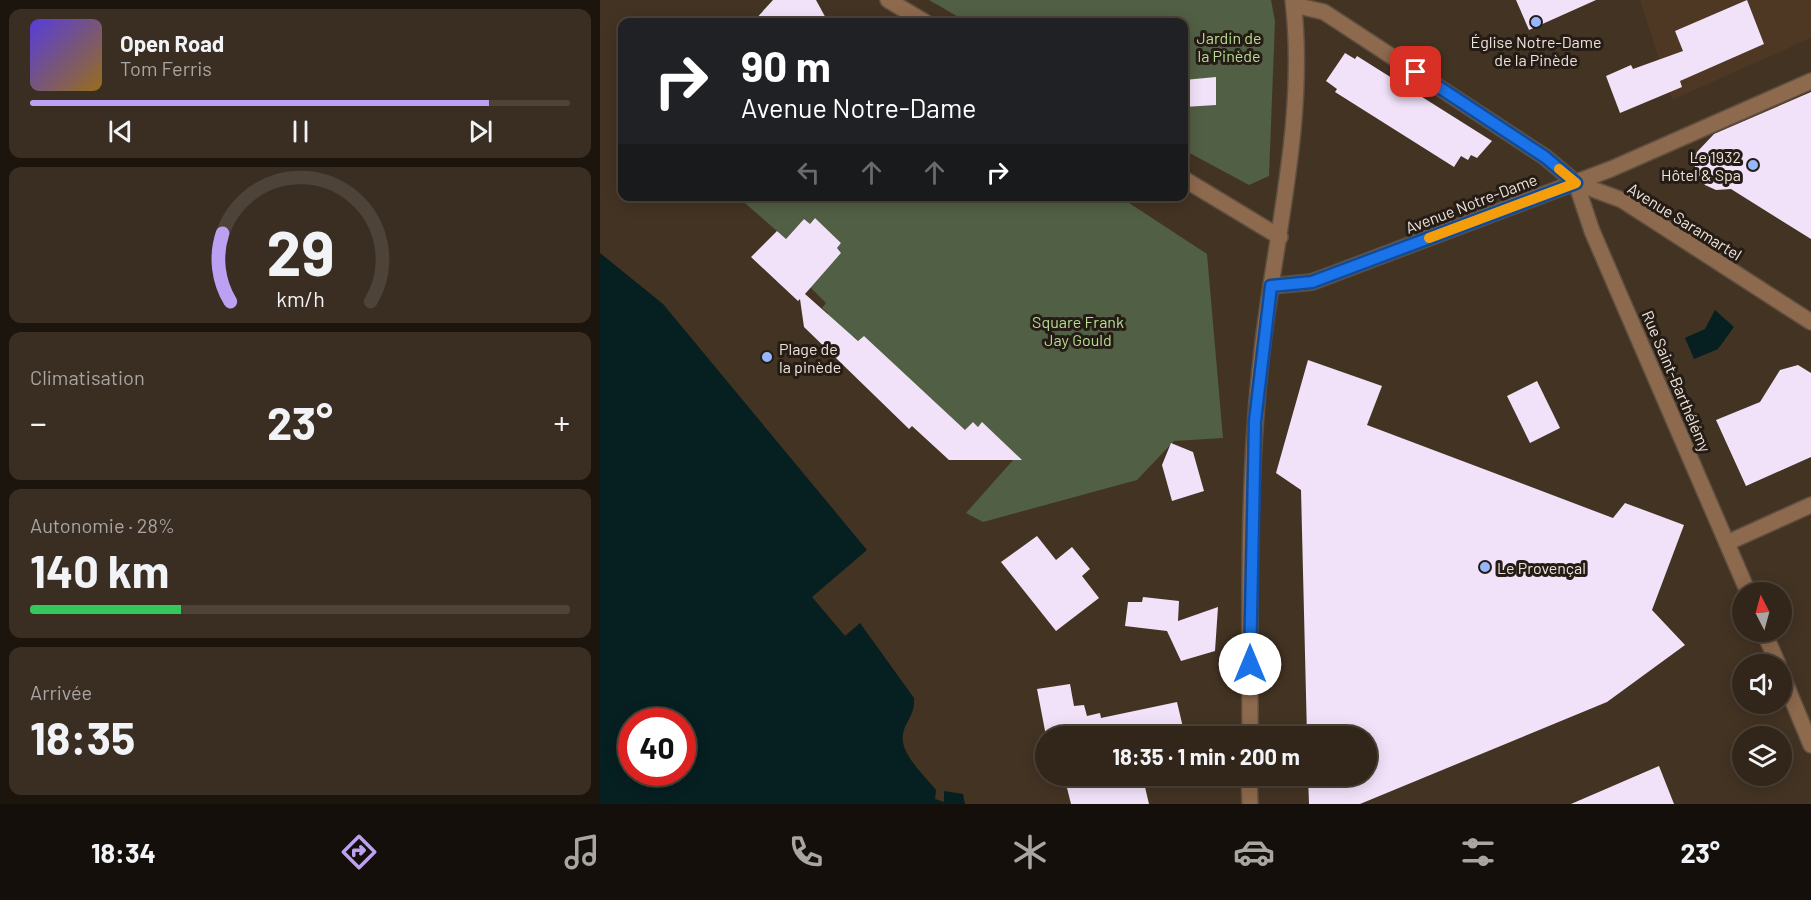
<!DOCTYPE html>
<html lang="fr">
<head>
<meta charset="utf-8">
<style>
  body { margin:0; font-family:Barlow,sans-serif; background:#3a2e23; color:#f1f3f6; height:100vh; display:flex; flex-direction:column; font-size:22px; white-space:nowrap }
  * { box-sizing:border-box; margin:0 }
  p { font-size:20px; color:#a8a5a2 }
  .icon { flex:none; width:33px; height:33px; fill:none; stroke:currentColor; stroke-width:2; stroke-linecap:round; stroke-linejoin:round }
  .map { position:relative; flex:1; overflow:hidden }
  .panel { display:flex; flex-direction:column; gap:9px; padding:9px; background:#1c150e; width:600px }
  .panel>* { flex:none }
  .banner { position:absolute; left:18px; top:18px; width:570px; height:183px; border-radius:12px; box-shadow:0 3px 15px #0003,0 0 0 2px #4d4339; background:#202124; color:#fff; overflow:hidden }
  .needle { width:39px; rotate:354deg }
  .tools { position:absolute; left:1132px; top:582px; display:grid; gap:12px }
  .tools a { display:grid; place-items:center; width:60px; height:60px; border-radius:50%; background:#32261a; box-shadow:0 3px 15px #0003,0 0 0 2px #4d4339; font-size:30px }
  .speed { position:absolute; left:18px; top:708px; display:flex; gap:12px; font-size:30px; font-weight:700; text-align:center }
  .speed>* { display:grid; place-content:center; width:78px; height:78px; border-radius:50%; background:#32261a; box-shadow:0 3px 15px #0003,0 0 0 2px #4d4339; line-height:1 }
  .speed .limit { border:9px solid #d22; background:#fff; color:#111 }
  .pin { position:absolute; display:grid; place-items:center; width:51px; height:51px; color:#fff; margin:-26px; border-radius:12px; box-shadow:0 3px 9px #0006 }
  .me { position:absolute; width:66px; margin:-33px; rotate:0deg; stroke-linejoin:round; filter:drop-shadow(0 0 4px #0008) }
  .turn { display:flex; align-items:center; gap:21px; height:126px; padding:0 24px; font-size:27px }
  .turn .icon { width:78px; height:78px; stroke-width:2.5 }
  .turn b { display:block; font-size:42px; line-height:51px }
  .lanes { display:flex; align-items:center; height:57px; padding:0 24px; background:#0003; justify-content:center; gap:30px; direction:ltr }
  .lanes .off { opacity:.35 }
  .big { font-size:45px; font-weight:700; line-height:1.1 }
  .panel .card { flex:1; display:flex; flex-direction:column; justify-content:center; gap:9px; min-width:0; padding:0 21px; border-radius:12px; background:#3a2e23 }
  .panel .dial { align-items:center; gap:0 }
  .dial svg { height:156px; overflow:visible; fill:none; stroke:#4d4339; stroke-width:7; stroke-linecap:round; text-anchor:middle }
  .dial text { fill:#f1f3f6; stroke:none }
  .song { display:flex; align-items:center; gap:18px }
  .cover { width:72px; height:72px; border-radius:9px; background:linear-gradient(135deg,hsl(250 70% 55%),hsl(40 70% 35%)) }
  .played { height:6px; border-radius:3px; background:linear-gradient(90deg,#bca0f2 85%,#4d4339 85%) }
  .keys { display:flex; justify-content:space-around; direction:ltr }
  .heat { display:flex; justify-content:space-between; align-items:center; font-size:33px; direction:ltr }
  .charge { height:9px; border-radius:4px; background:linear-gradient(90deg,#34c759 28%,#4d4339 0) }
  .trip { position:absolute; left:435px; top:726px; width:342px; height:60px; border-radius:30px; background:#32261a; box-shadow:0 3px 15px #0003,0 0 0 2px #4d4339; font-weight:700; line-height:60px; text-align:center }
  .dock { display:flex; height:96px; justify-content:space-around; align-items:center; background:#140f0a; color:#a8a5a2 }
  .dock .icon { width:42px; height:42px }
  .dock .current { color:#bca0f2 }
  .dock b { font-size:27px; color:#f1f3f6 }
  main { display:flex; flex:1; min-height:0 }
  .map>svg:first-child { display:block }
  .built { fill:#4e3823 }
  .green { fill:#515f44 }
  .water { fill:#061f20; fill-rule:evenodd }
  .building { fill:#f1e2f9 }
  .lines { fill:none; stroke-linecap:round; stroke-linejoin:round }
  .minor-casing { stroke:#5e4f40; stroke-width:18 }
  .tertiary-casing { stroke:#5e4f40; stroke-width:18 }
  .minor { stroke:#8d694d; stroke-width:15 }
  .tertiary { stroke:#8d694d; stroke-width:15 }
  .route-casing { stroke:#114b97; stroke-width:15 }
  .route { stroke:#1a73e8; stroke-width:10 }
  .slow { stroke:#f59e0b; stroke-width:10 }
  .poi-dot { fill:#96b6fd; stroke:#241c15; stroke-width:2 }
  .labels { text-anchor:middle; dominant-baseline:central; stroke-width:6; stroke-linejoin:round; paint-order:stroke }
  .park-label { font-size:16px; fill:#b8de94; stroke:#241c15 }
  .poi-label { font-size:16px; fill:#eee3da; stroke:#241c15; text-anchor:start }
  .street-label { font-size:16px; fill:#eee3da; stroke:#241c15 }
</style>
</head>
<body>
<main>
<section class="panel">
<div class="card">
<div class="song"><i class="cover"></i><div><b>Open Road</b><p>Tom Ferris</p></div></div>
<div class="played"></div>
<div class="keys"><svg class="icon" aria-label="previous" viewBox="0 0 24 24"><path d="M18 5L8 12l10 7zM5 5v14"/></svg><svg class="icon" aria-label="pause" viewBox="0 0 24 24"><path d="M8 5v14M16 5v14"/></svg><svg class="icon" aria-label="next" viewBox="0 0 24 24"><path d="M6 5l10 7-10 7zM19 5v14"/></svg></div>
</div>
<div class="card dial"><svg viewBox="0 0 100 80">
<path d="M14 69A42 42 0 1 1 86 69"/>
<path d="M14 69A42 42 0 0 1 10 34" stroke="#bca0f2"/>
<text x="50" y="56" font-size="32" font-weight="700">29</text>
<text x="50" y="72" font-size="11">km/h</text>
</svg></div>
<div class="card"><p>Climatisation</p>
<div class="heat"><a>−</a><b class="big">23°</b><a>+</a></div>
</div>
<div class="card"><p>Autonomie · 28%</p><b class="big">140 km</b><div class="charge"></div></div>
<div class="card"><p>Arrivée</p><b class="big">18:35</b></div>
</section>
<div class="map">
<svg width="1211" height="804" viewBox="0 0 1211 804">
  <rect width="100%" height="100%" fill="#433323"/>
  <path class="built" d="M 1040,0 L 1211,0 L 1211,38 L 1072,100 Z"/>
  <g class="green">
    <path d="M 329,0 L 671,0 L 675,21 L 669,176 L 649,185 L 584,150 L 584,22 L 367,22 Z"/>
    <path d="M 138,197 L 520,197 L 607,254 L 623,438 L 574,441 L 537,480 L 383,522 L 366,513 L 414,459 L 412,457 L 414,453 L 382,423 L 378,427 L 373,422 L 353,444 L 334,402 L 264,336 L 258,341 L 253,336 L 247,343 L 222,321 L 228,313 L 222,308 L 226,303 L 210,287 L 241,253 L 237,248 L 241,243 L 215,218 L 210,224 L 204,219 L 186,239 Z"/>
  </g>
  <g class="water">
    <path d="M 0,253 L 63,304 L 267,550 L 212,597 L 245,636 L 260,623 L 314,698 C 315,716 306,719 303,734 C 299,753 325,776 336,790 L 335,799 L 344,802 L 344,791 L 363,794 L 365,804 L 0,804 ZM 32,722 L 82,722 L 82,772 L 32,772 Z"/>
    <path d="M 1115,310 L 1134,327 L 1118,349 L 1094,359 L 1085,338 L 1105,329 Z"/>
  </g>
  <g class="building">
    <path d="M 173,0 L 216,0 L 228,22 L 153,22 Z"/>
    <path d="M 916,0 L 996,0 L 929,30 Z"/>
    <path d="M 1147,0 L 1164,44 L 1080,81 L 1082,87 L 1020,113 L 1006,76 L 1031,65 L 1033,69 L 1083,51 L 1075,31 Z"/>
    <path d="M 745,53 L 755,59 L 757,56 L 892,141 L 877,158 L 871,155 L 868,160 L 861,156 L 854,167 L 735,92 L 737,89 L 726,81 Z"/>
    <path d="M 616,77 L 616,105 L 584,107 L 584,80 Z"/>
    <path d="M 1211,92 L 1211,239 L 1131,189 L 1116,190 L 1105,185 L 1096,172 L 1094,162 L 1097,152 L 1114,134 Z"/>
    <path d="M 215,218 L 241,243 L 237,248 L 241,253 L 205,294 L 258,341 L 264,336 L 365,430 L 373,422 L 378,427 L 382,422 L 422,460 L 349,460 L 312,426 L 309,429 L 204,327 L 200,299 L 198,301 L 151,257 L 177,231 L 186,239 L 204,219 L 210,224 Z"/>
    <path d="M 708,360 L 782,386 L 767,425 L 1013,518 L 1025,503 L 1084,525 L 1052,610 L 1085,645 L 1007,702 L 760,804 L 709,804 L 708,776 L 766,776 L 766,736 L 707,736 L 701,490 L 676,473 Z"/>
    <path d="M 1198,365 L 1211,373 L 1211,457 L 1146,486 L 1116,420 L 1160,402 L 1180,370 Z"/>
    <path d="M 937,381 L 960,428 L 930,443 L 907,396 Z"/>
    <path d="M 571,443 L 593,452 L 604,491 L 572,501 L 562,465 Z"/>
    <path d="M 437,536 L 456,560 L 472,547 L 490,569 L 482,576 L 499,598 L 456,631 L 401,562 Z"/>
    <path d="M 543,597 L 579,601 L 578,621 L 618,607 L 615,651 L 581,661 L 567,631 L 525,626 L 528,602 L 542,602 Z"/>
    <path d="M 470,684 L 474,706 L 484,705 L 487,716 L 500,713 L 501,718 L 577,702 L 585,736 L 446,736 L 437,689 Z"/>
    <path d="M 1059,766 L 1074,804 L 971,804 Z"/>
    <path d="M 459,776 L 560,776 L 562,783 L 545,787 L 549,804 L 471,804 L 465,780 L 461,781 Z"/>
  </g>
  <g class="lines">
    <defs>
      <g id="minor">
        <path d="M 694,5 L 724,12 L 945,157 L 976,183 L 1022,200 L 1211,322"/>
        <path d="M 976,183 L 992,231 L 1148,592"/>
        <path d="M 671,286 L 712,282 L 1011,169 L 1211,81"/>
        <path d="M 1129,542 L 1211,505"/>
        <path d="M 1164,632 L 1178,664"/>
        <path d="M 1182,675 L 1211,745"/>
      </g>
      <g id="tertiary">
        <path d="M 288,0 L 325,22"/>
        <path d="M 584,179 L 680,237"/>
        <path d="M 650,736 C 650,608 647,479 662,351 C 675,235 707,118 693,0"/>
        <path d="M 649,776 L 650,804"/>
      </g>
    </defs>
    <use href="#minor" class="minor-casing"/>
    <use href="#tertiary" class="tertiary-casing"/>
    <use href="#minor" class="minor"/>
    <use href="#tertiary" class="tertiary"/>
  </g>
  <g class="lines">
    <defs>
      <path id="route" d="M 650,664 L 655,421 L 671,286 L 712,282 L 976,183 L 945,157 L 816,72"/>
    </defs>
    <use href="#route" class="route-casing"/>
    <use href="#route" class="route"/>
    <path class="slow" d="M 829,238 L 976,183 L 959,169"/>
  </g>
  <g class="poi-dot">
    <circle cx="936" cy="22" r="6"/>
    <circle cx="1153" cy="165" r="6"/>
    <circle cx="167" cy="357" r="6"/>
    <circle cx="885" cy="567" r="6"/>
  </g>
  <g class="labels">
    <g class="park-label">
      <text x="629" y="37">Jardin de<tspan x="629" dy="18">la Pinède</tspan></text>
      <text x="478" y="321">Square Frank<tspan x="478" dy="18">Jay Gould</tspan></text>
    </g>
    <g class="poi-label">
      <text x="936" y="41" text-anchor="middle">Église Notre-Dame<tspan x="936" dy="18">de la Pinède</tspan></text>
      <text x="1141" y="156" text-anchor="end">Le 1932<tspan x="1141" dy="18">Hôtel &amp; Spa</tspan></text>
      <text x="179" y="348">Plage de<tspan x="179" dy="18">la pinède</tspan></text>
      <text x="897" y="567">Le Provençal</text>
    </g>
    <g class="street-label">
      <text transform="translate(871 203) rotate(-21)">Avenue Notre-Dame</text>
      <text transform="translate(1085 221) rotate(32)">Avenue Saramartel</text>
      <text transform="translate(1077 381) rotate(67)">Rue Saint-Barthélémy</text>
    </g>
  </g>
</svg>
<div class="tools">
<a><svg class="needle" viewBox="-14 -14 28 28"><path d="M0-13l5 13h-10z" fill="#e53935"/><path d="M0 13l5-13h-10z" fill="#a8a5a2"/></svg></a>
<a><svg class="icon" aria-label="sound" viewBox="0 0 24 24"><path d="M4 9h4l5-4v14l-5-4H4zM17 9q2 3 0 6"/></svg></a>
<a><svg class="icon" aria-label="layers" viewBox="0 0 24 24"><path d="M12 4l9 5-9 5-9-5zM3 14l9 5 9-5"/></svg></a>
</div>
<div class="speed"><div class="limit">40</div></div>
<div class="pin" style="left:816px;top:72px;background:#d93025"><svg class="icon" aria-label="arrive" viewBox="0 0 24 24"><path d="M6 21V4h12l-3 4 3 4H6"/></svg></div>
<svg class="me" style="left:650px;top:664px" viewBox="-20 -20 40 40"><circle r="19" fill="#fff"/><path d="M0-13L10 11 0 6-10 11z" fill="#1a73e8"/></svg>
<div class="trip">18:35 · 1 min · 200 m</div>
<div class="banner">
<div class="turn"><svg class="icon" aria-label="right" viewBox="0 0 24 24"><path d="M7 20v-9h11M14 6l5 5-5 5"/></svg><div><b>90 m</b>Avenue Notre-Dame</div></div>
<div class="lanes"><svg class="icon off" aria-label="left" viewBox="0 0 24 24"><path d="M17 20v-9H6M10 6l-5 5 5 5"/></svg><svg class="icon off" aria-label="ahead" viewBox="0 0 24 24"><path d="M12 20V5M6 11l6-6 6 6"/></svg><svg class="icon off" aria-label="ahead" viewBox="0 0 24 24"><path d="M12 20V5M6 11l6-6 6 6"/></svg><svg class="icon" aria-label="right" viewBox="0 0 24 24"><path d="M7 20v-9h11M14 6l5 5-5 5"/></svg></div>
</div>
</div>
</main>
<nav class="dock">
<b>18:34</b>
<svg class="icon current" aria-label="directions" viewBox="0 0 24 24"><path d="M12 3l9 9-9 9-9-9zM9 14v-3h6M13 9l2 2-2 2"/></svg>
<svg class="icon" aria-label="music" viewBox="0 0 24 24"><path d="M9 18V5l10-2v13"/><circle cx="6" cy="18" r="3"/><circle cx="16" cy="16" r="3"/></svg>
<svg class="icon" aria-label="phone" viewBox="0 0 24 24"><path d="M5 4h4l2 5-3 2q2 4 5 5l2-3 5 2v4C11 20 4 13 5 4z"/></svg>
<svg class="icon" aria-label="climate" viewBox="0 0 24 24"><path d="M12 3v18M4 7l16 10M4 17L20 7"/></svg>
<svg class="icon" aria-label="car" viewBox="0 0 24 24"><path d="M5 17H2v-5l4-1 3-4h7l3 4 3 1v5h-3M9 17h6M6 11h13"/><circle cx="7" cy="17" r="2"/><circle cx="17" cy="17" r="2"/></svg>
<svg class="icon" aria-label="filters" viewBox="0 0 24 24"><path d="M4 7h16M4 17h16"/><circle cx="9" cy="7" r="2"/><circle cx="15" cy="17" r="2"/></svg>
<b>23°</b>
</nav>
</body>
</html>
